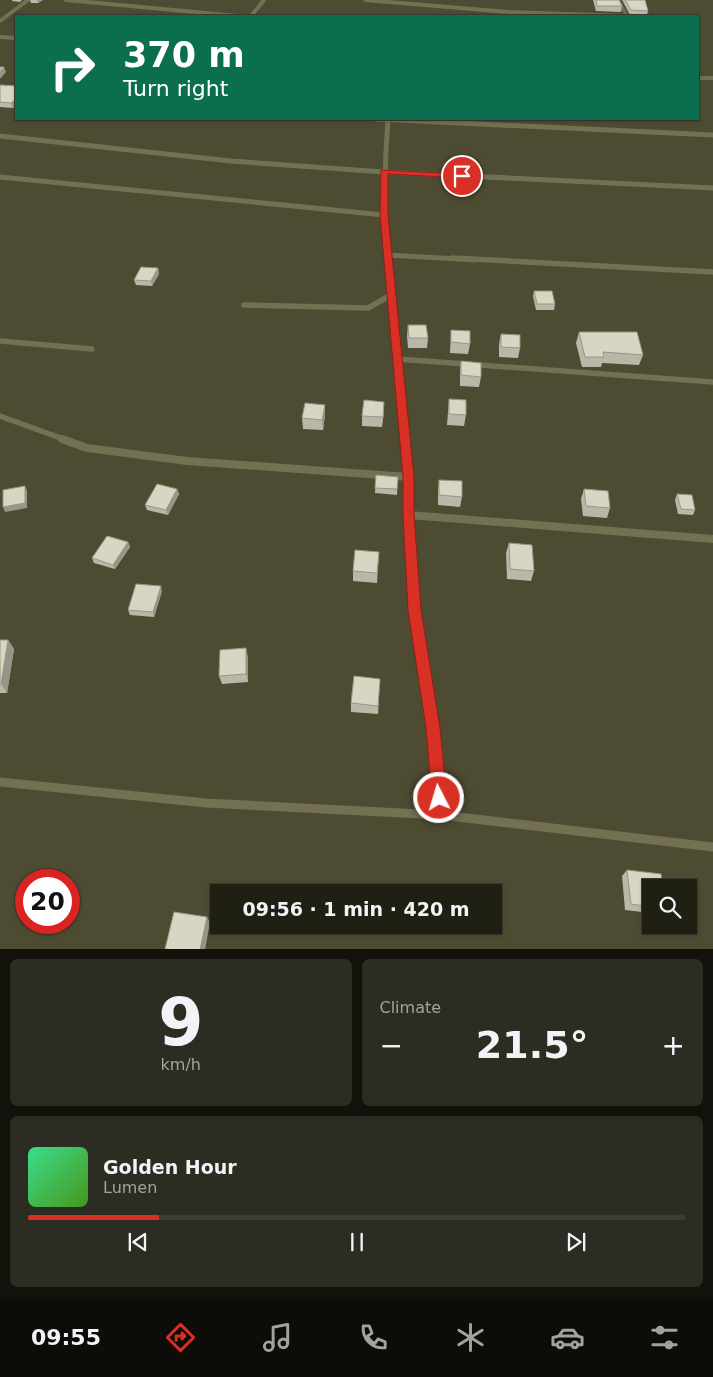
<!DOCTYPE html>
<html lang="en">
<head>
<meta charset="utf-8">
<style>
  body { margin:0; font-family:"DejaVu Sans",sans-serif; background:#2d2c22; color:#f1f3f6; height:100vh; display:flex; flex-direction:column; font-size:19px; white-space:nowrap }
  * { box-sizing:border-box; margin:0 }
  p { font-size:16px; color:#a2a2a0 }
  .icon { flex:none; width:28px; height:28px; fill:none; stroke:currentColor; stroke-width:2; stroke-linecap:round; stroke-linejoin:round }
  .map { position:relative; height:949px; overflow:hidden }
  .sheet { display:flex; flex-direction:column; gap:10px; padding:10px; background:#12110b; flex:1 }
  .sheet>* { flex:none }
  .guide { position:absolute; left:15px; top:15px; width:684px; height:105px; border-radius:0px; box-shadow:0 1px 4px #0004,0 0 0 1px #3d3d34; background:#0b6e4f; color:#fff; overflow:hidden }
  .tools { position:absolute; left:642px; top:879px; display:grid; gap:10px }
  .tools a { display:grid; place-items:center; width:55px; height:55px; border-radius:0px; background:#201f14; box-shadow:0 1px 4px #0004,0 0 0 1px #3d3d34; font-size:25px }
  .speed { position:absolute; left:15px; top:869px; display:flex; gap:10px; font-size:25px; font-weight:700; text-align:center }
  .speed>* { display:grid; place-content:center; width:65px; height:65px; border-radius:50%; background:#201f14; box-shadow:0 1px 4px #0004,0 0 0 1px #3d3d34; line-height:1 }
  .speed .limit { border:8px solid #d22; background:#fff; color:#111 }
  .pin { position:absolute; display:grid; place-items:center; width:42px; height:42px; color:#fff; margin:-21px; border:2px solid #fff; border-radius:50%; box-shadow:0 1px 5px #0007 }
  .me { position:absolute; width:55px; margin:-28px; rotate:355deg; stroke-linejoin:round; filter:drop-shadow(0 0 4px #0008) }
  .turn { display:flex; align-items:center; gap:18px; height:105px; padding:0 25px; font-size:22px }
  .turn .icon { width:65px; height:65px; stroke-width:2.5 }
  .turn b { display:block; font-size:35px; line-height:42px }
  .big { font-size:38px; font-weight:600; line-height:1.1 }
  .sheet .tile { flex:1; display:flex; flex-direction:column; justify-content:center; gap:8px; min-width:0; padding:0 18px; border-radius:8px; background:#2d2c22 }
  .sheet .dial { align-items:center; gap:0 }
  .dial b { font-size:65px; line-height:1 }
  .song { display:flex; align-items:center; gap:15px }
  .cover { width:60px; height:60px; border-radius:8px; background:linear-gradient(135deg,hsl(150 70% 55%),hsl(100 70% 35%)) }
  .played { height:5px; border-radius:2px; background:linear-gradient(90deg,#d93025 20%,#3d3d34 20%) }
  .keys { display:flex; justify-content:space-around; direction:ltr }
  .heat { display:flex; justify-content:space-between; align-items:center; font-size:28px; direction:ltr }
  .sheet .tiles { flex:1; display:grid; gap:10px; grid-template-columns:1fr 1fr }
  .tile:last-child { grid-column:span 2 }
  .trip { position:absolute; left:210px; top:884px; width:292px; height:50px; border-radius:0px; background:#201f14; box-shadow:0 1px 4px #0004,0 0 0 1px #3d3d34; font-weight:600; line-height:50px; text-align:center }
  .menu { display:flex; height:80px; justify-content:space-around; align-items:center; background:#0d0c08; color:#a2a2a0 }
  .menu .icon { width:35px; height:35px }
  .menu .current { color:#d93025 }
  .menu b { font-size:22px; color:#f1f3f6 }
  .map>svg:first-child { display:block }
  .green { fill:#4d4b31; fill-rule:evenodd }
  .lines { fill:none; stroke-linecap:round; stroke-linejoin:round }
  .lane-far4 { stroke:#737152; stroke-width:4 }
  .lane-far3 { stroke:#737152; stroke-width:5 }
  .lane-far2 { stroke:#737152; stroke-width:5.5 }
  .lane-far1 { stroke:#737152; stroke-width:8 }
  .lane { stroke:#737152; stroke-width:9 }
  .street { fill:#737152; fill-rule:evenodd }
  .wall { fill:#b9b8a8 }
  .shaded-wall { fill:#969688 }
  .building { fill:#d7d6c3; stroke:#969688 }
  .route { fill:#d93025; stroke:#8d1f18 }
</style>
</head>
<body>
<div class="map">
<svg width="713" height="950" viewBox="0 0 713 950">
  <rect width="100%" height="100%" fill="#2a291a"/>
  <path class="green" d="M 0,0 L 713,0 L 713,949 L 0,950 ZM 16,16 L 698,16 L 698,119 L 16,119 ZM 26,880 L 69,880 L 69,922 L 26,922 ZM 651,888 L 689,888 L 689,925 L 651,925 ZM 219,892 L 494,892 L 494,925 L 219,925 Z"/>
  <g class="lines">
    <g class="lane-far4">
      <path d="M 66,0 L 238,16"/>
      <path d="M 365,0 L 508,12 L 627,16"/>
      <path d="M 251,16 L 264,0"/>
      <path d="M 0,21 L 28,0"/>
      <path d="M 0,37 L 16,38"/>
      <path d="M 698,78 L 713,78"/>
    </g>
    <g class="lane-far3">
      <path d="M 375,119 L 713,135"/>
      <path d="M 388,119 C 384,167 384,212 388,260"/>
      <path d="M 0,136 L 231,161 L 384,172 L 713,188"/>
      <path d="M 0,177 L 384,215"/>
      <path d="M 387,255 L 476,260"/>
    </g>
    <g class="lane-far2">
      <path d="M 388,258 L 405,440"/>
      <path d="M 452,258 L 713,272"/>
      <path d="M 244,305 L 368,308 L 391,295"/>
      <path d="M 0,341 L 92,349"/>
      <path d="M 397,359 L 713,382"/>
      <path d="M 0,416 L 66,440"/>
    </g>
    <g class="lane-far1">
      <path d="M 62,439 L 87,448 L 187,461 L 408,477"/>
      <path d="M 405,439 L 415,610 L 424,667"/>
      <path d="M 409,515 L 713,539"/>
    </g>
    <g class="lane">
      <path d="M 423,665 L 433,728 L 441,815"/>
      <path d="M 0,782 L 206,803 L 441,815 L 713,847"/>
    </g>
    <path class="street" d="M 616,0 L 620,0 L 629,16 L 625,16 Z"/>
  </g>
  <g class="wall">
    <path d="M 12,0 L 22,0 L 20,2 L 12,1 Z"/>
    <path d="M 30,0 L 43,0 L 38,3 L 31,3 Z"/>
    <path d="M 593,0 L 619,0 L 622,6 L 621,12 L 596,11 Z"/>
    <path d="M 622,0 L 645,0 L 648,11 L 647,15 L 630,15 Z"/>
    <path d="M 0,85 L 16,86 L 16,105 L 13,108 L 0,107 Z"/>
    <path d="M 158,268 L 159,274 L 152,286 L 136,285 L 134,280 Z"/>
    <path d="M 534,291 L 555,304 L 554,310 L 536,310 L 533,296 Z"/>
    <path d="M 408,325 L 428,338 L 427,348 L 408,348 L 407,336 Z"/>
    <path d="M 451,330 L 470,344 L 468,354 L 450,353 Z"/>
    <path d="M 579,332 L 643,355 L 639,365 L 602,363 L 601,367 L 582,367 L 576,343 Z"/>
    <path d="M 501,334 L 520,348 L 518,358 L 499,357 L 499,344 Z"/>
    <path d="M 461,361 L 481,377 L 479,387 L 460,386 L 460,372 Z"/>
    <path d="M 449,399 L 466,415 L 464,426 L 447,425 Z"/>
    <path d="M 384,412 L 382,427 L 362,426 L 362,416 Z"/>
    <path d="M 325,415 L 323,430 L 303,429 L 302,418 Z"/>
    <path d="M 376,475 L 398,477 L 397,495 L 375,493 Z"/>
    <path d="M 439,480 L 462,497 L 460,507 L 438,505 L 438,490 Z"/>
    <path d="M 177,489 L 179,494 L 168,515 L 147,510 L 145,505 Z"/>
    <path d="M 584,489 L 610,508 L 607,518 L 583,516 L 581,499 Z"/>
    <path d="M 677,494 L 695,510 L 693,515 L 678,514 L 675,500 Z"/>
    <path d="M 128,542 L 130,547 L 115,569 L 94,563 L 92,558 Z"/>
    <path d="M 509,543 L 534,571 L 531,581 L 507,579 L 506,553 Z"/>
    <path d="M 379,552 L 377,583 L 353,581 L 353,571 Z"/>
    <path d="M 162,591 L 154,617 L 130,615 L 128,610 Z"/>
    <path d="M 0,640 L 8,640 L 14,649 L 7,693 L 0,693 Z"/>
    <path d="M 248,657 L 248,682 L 222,684 L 219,676 Z"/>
    <path d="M 380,679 L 378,714 L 351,712 L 351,703 Z"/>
    <path d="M 627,870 L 651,888 L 651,913 L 625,910 L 622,876 Z"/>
  </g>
  <g class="shaded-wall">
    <path d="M 37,0 L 43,0 L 38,3 Z"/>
    <path d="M 4,67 L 6,72 L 0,79 L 0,72 Z"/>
    <path d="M 16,99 L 16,105 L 13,108 L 11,103 Z"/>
    <path d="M 158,268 L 159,274 L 152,286 L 151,281 Z"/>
    <path d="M 325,405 L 325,415 L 323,430 L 322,420 Z"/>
    <path d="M 25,486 L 27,491 L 27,508 L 5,512 L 3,507 Z"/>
    <path d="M 177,489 L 179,494 L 168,515 L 166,510 Z"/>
    <path d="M 128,542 L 130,547 L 115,569 L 113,565 Z"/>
    <path d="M 161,586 L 162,591 L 154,617 L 153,612 Z"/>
    <path d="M 8,640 L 14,649 L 7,693 L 1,684 Z"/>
    <path d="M 246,648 L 248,657 L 248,682 L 246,674 Z"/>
    <path d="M 207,917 L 210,922 L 205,950 L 200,950 Z"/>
  </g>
  <g class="building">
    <path d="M 596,0 L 619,0 L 622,6 L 597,6 Z"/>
    <path d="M 625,0 L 645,0 L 648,11 L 631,10 Z"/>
    <path d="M 0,67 L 4,67 L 0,72 Z"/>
    <path d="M 0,85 L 16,86 L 16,99 L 11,103 L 0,102 Z"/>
    <path d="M 141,267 L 158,268 L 151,281 L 134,280 Z"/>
    <path d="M 534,291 L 552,291 L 555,304 L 537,304 Z"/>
    <path d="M 408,325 L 426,325 L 428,338 L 409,338 Z"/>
    <path d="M 451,330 L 470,331 L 470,344 L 451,342 Z"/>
    <path d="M 579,332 L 637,332 L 643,355 L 603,352 L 604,357 L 585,357 Z"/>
    <path d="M 501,334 L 520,335 L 520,348 L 501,347 Z"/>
    <path d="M 461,361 L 481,363 L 481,377 L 461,375 Z"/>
    <path d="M 449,399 L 466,400 L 466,415 L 449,414 Z"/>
    <path d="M 364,400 L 384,402 L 383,417 L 362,416 Z"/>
    <path d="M 305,403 L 325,405 L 322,420 L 302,418 Z"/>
    <path d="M 376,475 L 398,477 L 397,489 L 375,488 Z"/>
    <path d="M 439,480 L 462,481 L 462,497 L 439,495 Z"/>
    <path d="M 157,484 L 177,489 L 166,510 L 145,505 Z"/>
    <path d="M 25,486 L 25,503 L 3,507 L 3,490 Z"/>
    <path d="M 584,489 L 608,491 L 610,508 L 586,506 Z"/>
    <path d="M 677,494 L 692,495 L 695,510 L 681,509 Z"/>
    <path d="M 107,536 L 128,542 L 113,565 L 92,558 Z"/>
    <path d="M 509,543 L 532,545 L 534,571 L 510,569 Z"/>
    <path d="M 355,550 L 379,552 L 377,573 L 353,571 Z"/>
    <path d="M 136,584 L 161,586 L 153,612 L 128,610 Z"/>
    <path d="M 0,640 L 8,640 L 1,684 L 0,684 Z"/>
    <path d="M 246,648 L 246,674 L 219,676 L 220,650 Z"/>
    <path d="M 354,676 L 380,679 L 378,706 L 351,703 Z"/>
    <path d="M 627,870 L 661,874 L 663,888 L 651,888 L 651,907 L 631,904 Z"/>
    <path d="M 174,912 L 207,917 L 200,950 L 172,950 L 165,949 Z"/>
  </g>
  <path class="route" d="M 381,170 L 462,174 L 465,176 L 462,178 L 388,174 L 388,215 L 414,477 L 414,515 L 421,610 L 440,728 L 447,798 L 445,803 L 439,805 L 434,803 L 432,798 L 426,728 L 408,610 L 403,515 L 403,477 L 380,215 Z"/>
</svg>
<div class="tools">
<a><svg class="icon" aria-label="search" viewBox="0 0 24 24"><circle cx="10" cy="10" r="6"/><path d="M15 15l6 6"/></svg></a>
</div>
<div class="speed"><div class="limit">20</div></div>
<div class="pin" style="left:462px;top:176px;background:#d93025"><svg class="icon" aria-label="arrive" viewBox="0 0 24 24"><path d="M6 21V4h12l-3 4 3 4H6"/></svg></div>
<svg class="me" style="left:439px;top:798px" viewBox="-20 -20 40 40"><circle r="17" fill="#d93025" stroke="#fff" stroke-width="3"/><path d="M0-11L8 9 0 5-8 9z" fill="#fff"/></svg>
<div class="trip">09:56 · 1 min · 420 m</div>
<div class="guide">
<div class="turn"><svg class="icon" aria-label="right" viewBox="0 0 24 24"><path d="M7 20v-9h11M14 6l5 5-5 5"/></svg><div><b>370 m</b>Turn right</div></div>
</div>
</div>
<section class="sheet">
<div class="tiles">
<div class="tile dial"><b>9</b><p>km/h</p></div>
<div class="tile"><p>Climate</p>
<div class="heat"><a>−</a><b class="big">21.5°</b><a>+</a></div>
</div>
<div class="tile">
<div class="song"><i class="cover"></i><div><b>Golden Hour</b><p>Lumen</p></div></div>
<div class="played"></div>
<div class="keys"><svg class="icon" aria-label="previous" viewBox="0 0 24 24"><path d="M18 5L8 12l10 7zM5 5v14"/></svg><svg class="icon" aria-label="pause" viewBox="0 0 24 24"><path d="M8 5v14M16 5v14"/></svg><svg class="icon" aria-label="next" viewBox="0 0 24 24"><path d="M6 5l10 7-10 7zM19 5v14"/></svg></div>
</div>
</div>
</section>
<nav class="menu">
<b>09:55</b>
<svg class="icon current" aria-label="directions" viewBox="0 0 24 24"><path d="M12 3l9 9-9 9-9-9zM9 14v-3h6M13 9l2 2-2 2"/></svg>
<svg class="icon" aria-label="music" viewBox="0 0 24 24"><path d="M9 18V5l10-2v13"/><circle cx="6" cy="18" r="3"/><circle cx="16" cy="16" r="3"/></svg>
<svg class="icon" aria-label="phone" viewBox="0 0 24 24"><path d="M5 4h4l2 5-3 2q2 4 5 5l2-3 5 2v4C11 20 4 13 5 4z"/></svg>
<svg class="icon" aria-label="climate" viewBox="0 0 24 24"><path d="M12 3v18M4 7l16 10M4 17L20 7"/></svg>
<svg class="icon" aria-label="car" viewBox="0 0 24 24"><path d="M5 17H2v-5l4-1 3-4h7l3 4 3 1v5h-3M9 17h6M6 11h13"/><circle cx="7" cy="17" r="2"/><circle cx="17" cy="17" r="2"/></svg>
<svg class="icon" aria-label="filters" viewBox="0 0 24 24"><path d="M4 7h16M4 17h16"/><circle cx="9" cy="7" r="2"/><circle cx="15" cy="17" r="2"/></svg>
</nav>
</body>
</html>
